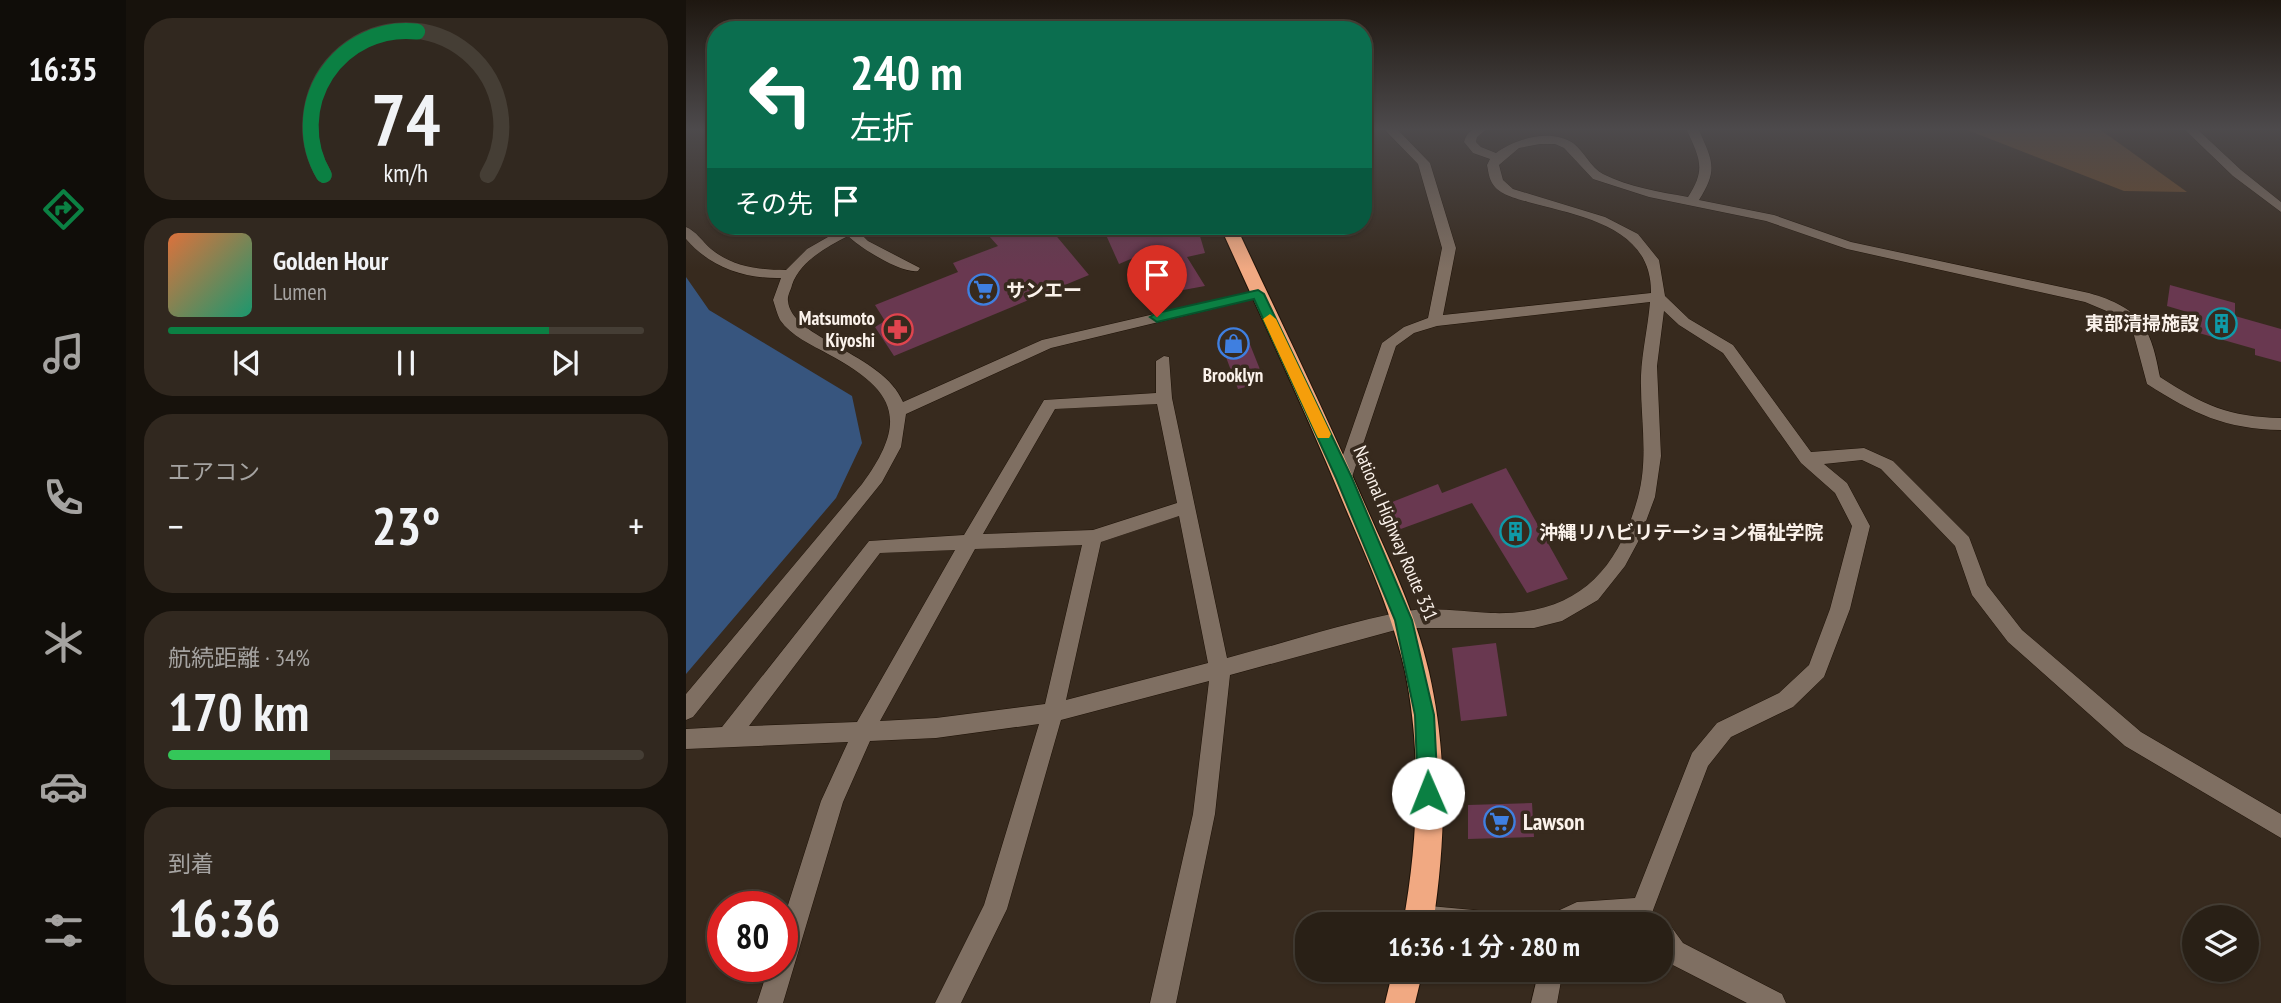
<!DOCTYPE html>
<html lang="ja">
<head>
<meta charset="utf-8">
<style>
  body { margin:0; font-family:"PT Sans Narrow","Noto Sans JP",sans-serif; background:#31281f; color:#f1f3f6; height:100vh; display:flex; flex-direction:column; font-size:26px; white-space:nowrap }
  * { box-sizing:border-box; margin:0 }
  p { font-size:23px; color:#a5a3a1 }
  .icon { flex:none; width:38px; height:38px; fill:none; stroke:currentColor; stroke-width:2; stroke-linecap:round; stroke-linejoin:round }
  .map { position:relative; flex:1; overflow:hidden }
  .details { display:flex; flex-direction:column; gap:18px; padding:18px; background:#17120c; width:560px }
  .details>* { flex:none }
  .top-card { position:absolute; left:21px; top:21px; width:665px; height:214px; border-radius:28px; box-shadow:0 2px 5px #0004,0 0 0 2px #453e35; background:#0b6e4f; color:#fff; overflow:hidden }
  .controls { position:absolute; left:1496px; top:905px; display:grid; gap:14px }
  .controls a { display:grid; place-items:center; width:77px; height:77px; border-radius:50%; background:#292016; box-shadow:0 2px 5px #0004,0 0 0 2px #453e35; font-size:35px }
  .speed { position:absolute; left:21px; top:891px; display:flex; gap:14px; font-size:35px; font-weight:700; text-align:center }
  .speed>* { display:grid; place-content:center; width:91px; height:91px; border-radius:50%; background:#292016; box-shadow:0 2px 5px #0004,0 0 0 2px #453e35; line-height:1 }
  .speed .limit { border:10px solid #d22; background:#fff; color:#111 }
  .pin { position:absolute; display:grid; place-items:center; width:60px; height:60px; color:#fff; margin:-72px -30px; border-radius:50% 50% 50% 0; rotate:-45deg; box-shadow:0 0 7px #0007 }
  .pin .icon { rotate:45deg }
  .me { position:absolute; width:77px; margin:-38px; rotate:359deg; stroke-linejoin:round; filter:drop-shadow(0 0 5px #0008) }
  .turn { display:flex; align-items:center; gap:24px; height:147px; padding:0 28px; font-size:32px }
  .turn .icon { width:91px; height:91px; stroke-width:2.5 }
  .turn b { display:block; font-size:49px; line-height:60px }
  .then { display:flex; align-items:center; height:66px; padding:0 28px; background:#0003; gap:14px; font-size:26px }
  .big { font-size:52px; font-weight:600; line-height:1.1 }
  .details .card { flex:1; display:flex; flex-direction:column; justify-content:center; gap:10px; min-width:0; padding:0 24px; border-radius:28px; background:#31281f }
  .details .dial { align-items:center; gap:0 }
  .dial svg { height:182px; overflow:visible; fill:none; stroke:#453e35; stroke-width:7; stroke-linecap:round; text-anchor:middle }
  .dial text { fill:#f1f3f6; stroke:none }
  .song { display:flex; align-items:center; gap:21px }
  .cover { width:84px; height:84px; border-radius:10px; background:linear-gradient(135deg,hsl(20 70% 55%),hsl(160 70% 35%)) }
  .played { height:7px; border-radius:4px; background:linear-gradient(90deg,#0b8043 80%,#453e35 80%) }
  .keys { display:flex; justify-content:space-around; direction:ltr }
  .heat { display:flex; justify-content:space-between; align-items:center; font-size:38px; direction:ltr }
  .charge { height:10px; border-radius:5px; background:linear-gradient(90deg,#34c759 34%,#453e35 0) }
  .trip { position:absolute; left:609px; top:912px; width:378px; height:70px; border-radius:28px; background:#292016; box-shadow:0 2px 5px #0004,0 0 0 2px #453e35; font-weight:600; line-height:70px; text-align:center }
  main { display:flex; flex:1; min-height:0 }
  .menu { display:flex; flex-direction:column; width:126px; justify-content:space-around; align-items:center; background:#100d09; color:#a5a3a1 }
  .menu .icon { width:49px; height:49px }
  .menu .on { color:#0b8043 }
  .menu b { font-size:32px; color:#f1f3f6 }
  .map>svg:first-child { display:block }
  .green { fill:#6c4929 }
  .water { fill:#37557e }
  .building { fill:#693850 }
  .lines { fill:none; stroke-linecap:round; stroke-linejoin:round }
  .minor-casing { stroke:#1e1207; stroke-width:1 }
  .highway-casing { stroke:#1e1207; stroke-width:2 }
  .minor { fill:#7f6f62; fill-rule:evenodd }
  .highway { fill:#f1a982; fill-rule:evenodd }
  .route { fill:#0b8043; stroke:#07532c; stroke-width:2 }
  .slow { fill:#f59e0b }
  .labels { text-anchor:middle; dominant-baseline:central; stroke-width:7; stroke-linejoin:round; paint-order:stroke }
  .poi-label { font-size:19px; font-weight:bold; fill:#fbf2eb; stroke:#372a1e; text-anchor:start }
  .street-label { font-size:19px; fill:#fbf2eb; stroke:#372a1e }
  .near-poi-label { font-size:23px; font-weight:bold; fill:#fbf2eb; stroke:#372a1e; text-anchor:start }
</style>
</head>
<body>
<main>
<nav class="menu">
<b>16:35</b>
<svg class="icon on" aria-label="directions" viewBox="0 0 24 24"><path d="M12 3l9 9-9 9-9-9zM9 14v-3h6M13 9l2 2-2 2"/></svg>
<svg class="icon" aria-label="music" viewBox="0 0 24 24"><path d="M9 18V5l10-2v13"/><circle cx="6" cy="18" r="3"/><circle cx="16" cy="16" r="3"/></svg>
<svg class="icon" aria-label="phone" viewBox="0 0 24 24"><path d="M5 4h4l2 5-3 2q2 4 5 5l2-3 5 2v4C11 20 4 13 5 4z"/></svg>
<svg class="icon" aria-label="climate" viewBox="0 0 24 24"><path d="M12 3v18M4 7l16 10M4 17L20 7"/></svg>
<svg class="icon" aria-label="car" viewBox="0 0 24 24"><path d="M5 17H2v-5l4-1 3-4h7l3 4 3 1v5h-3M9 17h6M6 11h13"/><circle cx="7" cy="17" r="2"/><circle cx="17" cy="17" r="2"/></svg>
<svg class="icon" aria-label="filters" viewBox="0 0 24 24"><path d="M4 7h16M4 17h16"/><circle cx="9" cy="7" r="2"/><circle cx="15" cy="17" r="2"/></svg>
</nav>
<section class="details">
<div class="card dial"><svg viewBox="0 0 100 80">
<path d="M14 69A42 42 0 1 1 86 69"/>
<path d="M14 69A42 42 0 0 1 55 6" stroke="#0b8043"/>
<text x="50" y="56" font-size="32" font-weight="700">74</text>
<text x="50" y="72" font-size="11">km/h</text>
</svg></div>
<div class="card">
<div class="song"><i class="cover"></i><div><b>Golden Hour</b><p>Lumen</p></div></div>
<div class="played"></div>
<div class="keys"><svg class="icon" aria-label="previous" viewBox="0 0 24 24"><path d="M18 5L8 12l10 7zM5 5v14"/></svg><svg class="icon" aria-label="pause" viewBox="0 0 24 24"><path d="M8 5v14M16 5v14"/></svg><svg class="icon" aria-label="next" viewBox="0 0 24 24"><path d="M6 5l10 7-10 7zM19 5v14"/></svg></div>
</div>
<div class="card"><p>エアコン</p>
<div class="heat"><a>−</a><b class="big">23°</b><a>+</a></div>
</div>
<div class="card"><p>航続距離 · 34%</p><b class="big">170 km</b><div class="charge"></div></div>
<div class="card"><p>到着</p><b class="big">16:36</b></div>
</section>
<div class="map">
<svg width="1595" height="1003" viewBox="0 0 1595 1003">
  <rect width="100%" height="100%" fill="#372a1e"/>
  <path class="green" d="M 1276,128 L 1412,128 L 1501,192 L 1438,191 Z"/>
  <path class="water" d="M 0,277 L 23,310 L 166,396 L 176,443 L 150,498 L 0,674 Z"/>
  <g class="building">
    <path d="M 294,226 L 362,226 L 403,275 L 208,356 L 189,327 L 199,321 L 189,305 L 272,272 L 267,263 L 312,246 Z"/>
    <path d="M 416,226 L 511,226 L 519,253 L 501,257 L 519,286 L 470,295 L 468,262 L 447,258 L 433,264 Z"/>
    <path d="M 1484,285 L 1549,303 L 1549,316 L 1595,329 L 1595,362 L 1569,355 L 1569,349 L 1506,331 L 1508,314 L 1481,306 Z"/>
    <path d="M 561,337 L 579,382 L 552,389 L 535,344 Z"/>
    <path d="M 820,468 L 882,579 L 841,593 L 786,503 L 712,530 L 701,504 L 752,484 L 756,493 Z"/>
    <path d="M 810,643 L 821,716 L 775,721 L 766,648 Z"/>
    <path d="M 846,803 L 848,837 L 782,839 L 782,805 Z"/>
  </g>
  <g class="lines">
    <defs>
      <g id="minor">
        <path d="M 697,128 L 710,128 L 744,163 L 770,248 L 757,315 L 965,293 C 966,226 893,216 842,202 C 828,198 811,194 805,181 C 803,177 802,170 801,165 L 804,159 L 787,153 L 778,142 C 782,129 789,128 802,128 L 791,137 L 790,142 L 795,147 L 810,153 C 829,139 864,128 887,143 C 898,151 905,168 917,174 C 943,187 974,192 1002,197 C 1021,168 1013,158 1000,128 L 1012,128 C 1026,160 1033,169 1013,200 L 1088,215 L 1165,242 L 1403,293 C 1455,308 1465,327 1474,377 C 1517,405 1543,417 1595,418 L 1595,430 C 1539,429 1508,414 1461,384 L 1446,328 L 1430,315 L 1399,302 L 1161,249 L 1080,221 L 963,197 L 907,179 L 878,148 L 869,144 L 854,144 L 833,148 L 813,165 L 817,180 L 827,189 L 919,217 L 952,234 L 973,260 L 979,296 L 1003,319 L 1047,345 L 1125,452 L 1178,448 L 1207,461 L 1283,537 L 1301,585 L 1336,630 L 1455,732 L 1595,814 L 1595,838 L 1439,746 L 1322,642 L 1286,595 L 1269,546 L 1195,469 L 1176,460 L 1138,464 L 1161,483 L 1184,526 L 1164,609 L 1138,677 L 1107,707 L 1045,737 L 1022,766 L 964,918 C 935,931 892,924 860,924 L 863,915 L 891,902 L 949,898 L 1006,753 L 1031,723 L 1093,693 L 1123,665 L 1144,609 L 1166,526 L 1149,493 L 1115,463 L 1037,353 L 993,325 L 978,311 L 971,366 L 975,456 L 969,497 L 953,540 L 939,566 L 912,600 L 876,621 L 848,628 L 717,628 L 544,675 L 529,814 L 490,1003 L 464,1003 L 507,814 L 523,681 L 375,720 L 321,909 L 275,1003 L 249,1003 L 298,905 L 353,724 L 250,738 L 184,741 L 157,802 L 97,1003 L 71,1003 L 83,966 L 96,966 L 96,924 L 135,801 L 162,742 L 0,749 L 0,729 L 36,727 L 183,541 L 278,535 L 358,400 L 470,393 L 470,361 L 478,356 L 483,357 L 486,398 L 541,658 C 599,643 657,623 716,612 C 745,606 776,612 805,613 C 888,616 931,574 952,497 C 963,456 954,417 955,376 C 956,351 962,327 964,302 L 751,326 L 728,333 L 710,346 L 664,483 L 658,485 L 649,478 L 696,343 L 718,327 L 742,318 L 756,248 L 732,164 ZM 471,404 L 491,503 L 407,530 L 297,534 L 369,409 ZM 493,516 L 522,663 L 380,700 L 415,542 ZM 396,545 L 359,704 L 250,718 L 194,721 L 289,549 ZM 269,550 L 171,722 L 63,726 L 194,553 Z"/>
        <path d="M 1497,128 L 1510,128 L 1555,170 L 1595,202 L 1595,212 L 1547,176 Z"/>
        <path d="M 154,226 L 181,226 L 173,232 L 182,241 L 234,268 L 232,271 C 216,274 174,248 162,236 C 141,247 114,261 106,285 C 105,290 101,296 102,301 C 105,339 197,353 217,402 L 356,340 L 572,290 L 579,294 L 572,298 L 365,348 L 220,414 L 215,447 L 196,482 L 7,717 L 0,720 L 0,694 L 176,484 C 224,419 209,390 142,354 C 126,345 105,336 94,320 C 91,314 89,306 87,300 L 95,278 C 58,279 24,267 0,239 L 0,227 C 10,231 17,242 25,249 C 47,267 73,270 100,270 L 121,249 L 156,229 Z"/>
        <path d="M 733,905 L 809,912 L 818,915 L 821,924 L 724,924 L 721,917 L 724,908 Z"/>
        <path d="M 975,922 L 984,925 L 997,943 L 1096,994 L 1100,1003 L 1061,1003 L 979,961 L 975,954 L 975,924 L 970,924 Z"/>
        <path d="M 853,970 L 877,970 L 871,1003 L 845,1003 Z"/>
      </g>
      <g id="highway">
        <path d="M 534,226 L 550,226 C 594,320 640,414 681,509 C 705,563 730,614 743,672 C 762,755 760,840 747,924 L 717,924 C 732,841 736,755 719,671 C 706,613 682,561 659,507 C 620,412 576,319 534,226 Z"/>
        <path d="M 707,970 L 737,970 L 729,1003 L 699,1003 Z"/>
      </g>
    </defs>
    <use href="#minor" class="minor-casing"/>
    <use href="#highway" class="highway-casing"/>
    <use href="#minor" class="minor"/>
    <use href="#highway" class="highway"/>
  </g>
  <linearGradient id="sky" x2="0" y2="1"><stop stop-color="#1e1710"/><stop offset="0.48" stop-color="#4d4a4c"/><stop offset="1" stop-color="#4d4a4c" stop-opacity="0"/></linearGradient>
  <rect width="1595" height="269" fill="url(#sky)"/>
  <path class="route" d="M 572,290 L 578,294 L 666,478 L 726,620 L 748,715 L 752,793 L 749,800 L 742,803 L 735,800 L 732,793 L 729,715 L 709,620 L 650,478 L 568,299 L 471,322 L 464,317 L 471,313 Z"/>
  <path class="slow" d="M 584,314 L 590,319 L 645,434 L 643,438 L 632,438 L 630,434 L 577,319 Z"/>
  <defs>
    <symbol id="supermarket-ring" viewBox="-11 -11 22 22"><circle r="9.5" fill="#372a1e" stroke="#3f7fe0" stroke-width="1.5"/><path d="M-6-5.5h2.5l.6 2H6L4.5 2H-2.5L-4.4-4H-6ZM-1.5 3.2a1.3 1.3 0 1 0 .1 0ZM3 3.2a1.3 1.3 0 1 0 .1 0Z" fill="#3f7fe0"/></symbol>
    <symbol id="building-ring" viewBox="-11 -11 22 22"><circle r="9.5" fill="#372a1e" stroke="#0f9aa8" stroke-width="1.5"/><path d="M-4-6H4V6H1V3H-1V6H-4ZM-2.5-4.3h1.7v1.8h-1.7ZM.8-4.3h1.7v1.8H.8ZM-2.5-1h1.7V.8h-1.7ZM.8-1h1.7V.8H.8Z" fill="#0f9aa8"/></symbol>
    <symbol id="pharmacy-ring" viewBox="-11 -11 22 22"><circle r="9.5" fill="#372a1e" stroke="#e0444e" stroke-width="1.5"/><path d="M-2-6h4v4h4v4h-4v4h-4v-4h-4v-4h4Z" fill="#e0444e"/></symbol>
    <symbol id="shop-ring" viewBox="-11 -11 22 22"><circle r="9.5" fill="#372a1e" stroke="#3f7fe0" stroke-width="1.5"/><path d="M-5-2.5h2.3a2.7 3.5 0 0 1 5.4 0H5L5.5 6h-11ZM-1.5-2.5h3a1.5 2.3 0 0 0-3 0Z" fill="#3f7fe0"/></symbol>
  </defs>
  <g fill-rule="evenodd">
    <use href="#supermarket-ring" x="280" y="272" width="35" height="35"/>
    <use href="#building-ring" x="1518" y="306" width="35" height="35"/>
    <use href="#pharmacy-ring" x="194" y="312" width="35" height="35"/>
    <use href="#shop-ring" x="530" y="326" width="35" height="35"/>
    <use href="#building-ring" x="812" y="514" width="35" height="35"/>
    <use href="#supermarket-ring" x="796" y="804" width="35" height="35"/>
  </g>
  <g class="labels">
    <g class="poi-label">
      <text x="320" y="290">サンエー</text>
      <text x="189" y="318" text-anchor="end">Matsumoto<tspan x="189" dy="22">Kiyoshi</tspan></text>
      <text x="1513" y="323" text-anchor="end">東部清掃施設</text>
      <text x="547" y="375" text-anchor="middle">Brooklyn</text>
      <text x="853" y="532">沖縄リハビリテーション福祉学院</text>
    </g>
    <g class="street-label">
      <text transform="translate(710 533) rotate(67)">National Highway Route 331</text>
    </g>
    <g class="near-poi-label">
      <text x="837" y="821">Lawson</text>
    </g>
  </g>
</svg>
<div class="controls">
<a><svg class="icon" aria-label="layers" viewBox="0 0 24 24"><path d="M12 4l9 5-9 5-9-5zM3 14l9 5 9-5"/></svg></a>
</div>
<div class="speed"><div class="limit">80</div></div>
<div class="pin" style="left:471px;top:317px;background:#d93025"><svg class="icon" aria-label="arrive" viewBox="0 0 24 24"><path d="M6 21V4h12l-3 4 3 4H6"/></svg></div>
<svg class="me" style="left:742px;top:793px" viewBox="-20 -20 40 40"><circle r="19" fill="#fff"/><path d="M0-13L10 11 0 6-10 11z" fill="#0b8043"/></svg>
<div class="trip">16:36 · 1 分 · 280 m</div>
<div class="top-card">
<div class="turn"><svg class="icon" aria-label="left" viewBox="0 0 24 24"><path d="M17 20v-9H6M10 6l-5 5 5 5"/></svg><div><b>240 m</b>左折</div></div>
<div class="then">その先<svg class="icon" aria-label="arrive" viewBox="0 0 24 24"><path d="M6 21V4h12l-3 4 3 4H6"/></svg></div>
</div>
</div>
</main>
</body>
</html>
